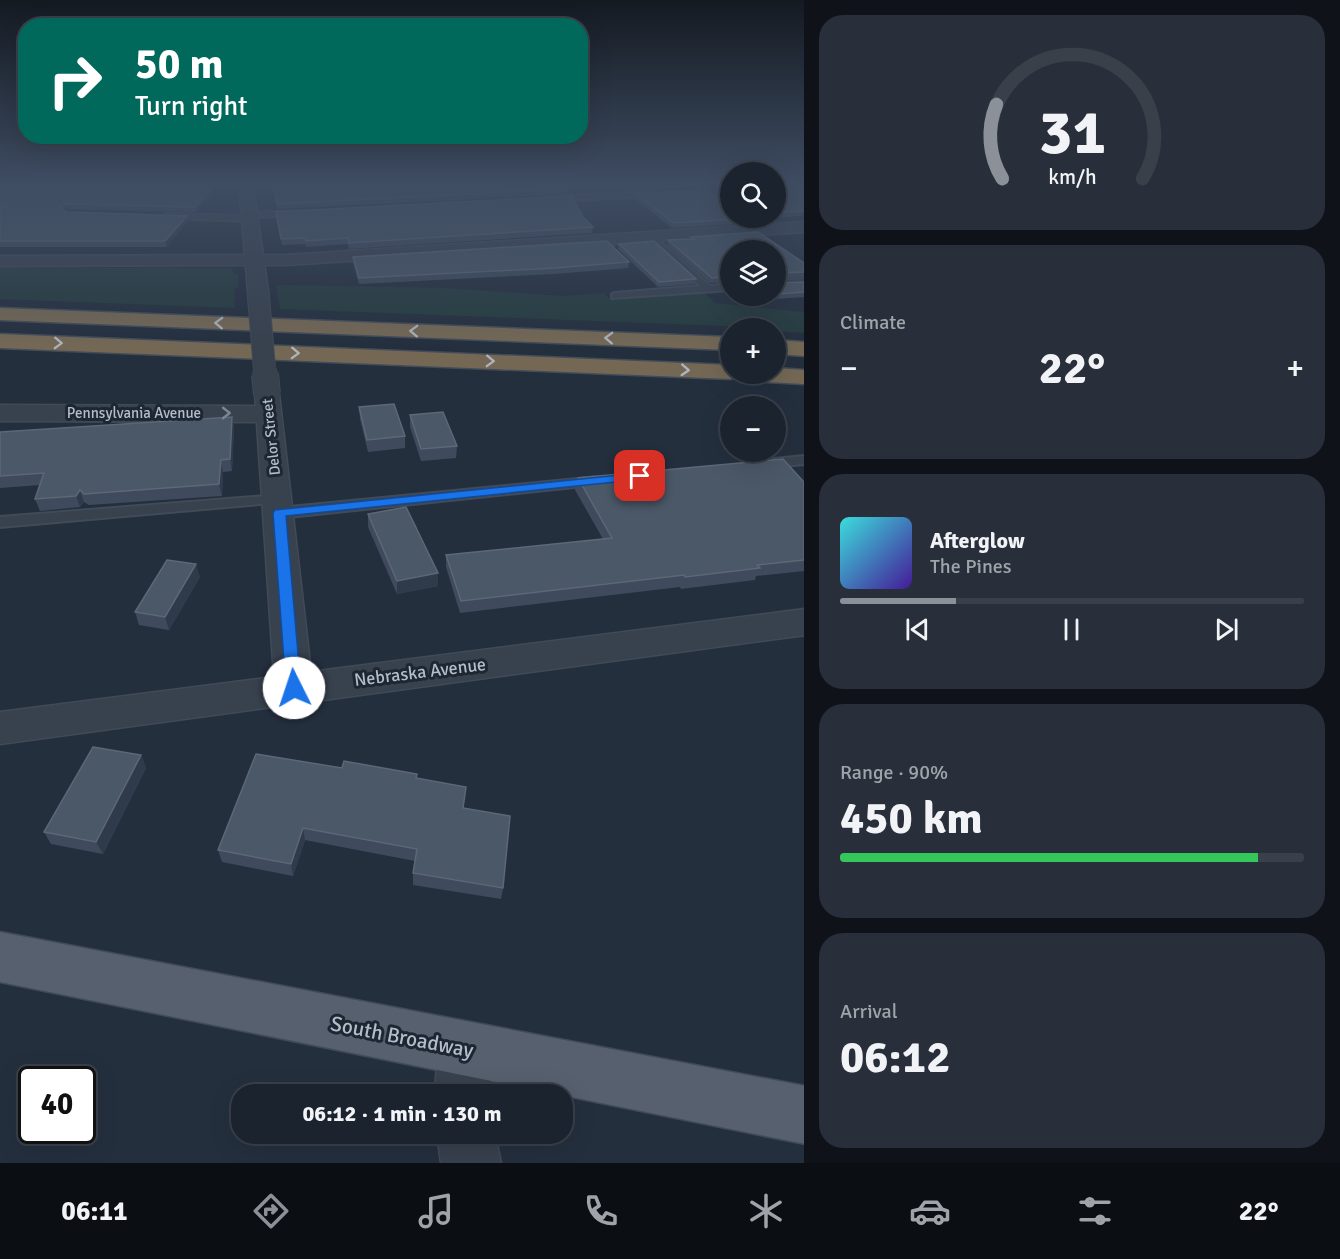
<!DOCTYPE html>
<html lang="en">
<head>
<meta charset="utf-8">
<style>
  body { margin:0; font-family:Signika,sans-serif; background:#282f3a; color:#f1f3f6; height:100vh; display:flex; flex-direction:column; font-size:22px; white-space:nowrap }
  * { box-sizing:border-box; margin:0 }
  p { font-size:20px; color:#a0a4aa }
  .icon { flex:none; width:33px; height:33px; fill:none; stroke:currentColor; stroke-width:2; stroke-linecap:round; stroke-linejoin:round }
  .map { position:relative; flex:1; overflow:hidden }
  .panel { display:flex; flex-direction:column; gap:15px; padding:15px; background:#0f1319; width:536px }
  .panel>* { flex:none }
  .banner { position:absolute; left:18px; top:18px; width:570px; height:126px; border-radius:24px; box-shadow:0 6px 24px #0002,0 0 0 2px #39404a; background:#00695c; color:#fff; overflow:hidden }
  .tools { position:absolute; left:720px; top:162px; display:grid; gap:12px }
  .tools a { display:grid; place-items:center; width:66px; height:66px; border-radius:50%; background:#1b232e; box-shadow:0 6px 24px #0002,0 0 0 2px #39404a; font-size:30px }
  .speed { position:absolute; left:18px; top:1066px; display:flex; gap:12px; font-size:30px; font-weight:700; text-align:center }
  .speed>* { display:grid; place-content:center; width:78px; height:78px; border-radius:50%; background:#1b232e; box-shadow:0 6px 24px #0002,0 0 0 2px #39404a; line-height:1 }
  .speed .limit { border:3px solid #111; border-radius:9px; background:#fff; color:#111 }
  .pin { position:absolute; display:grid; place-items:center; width:51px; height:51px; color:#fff; margin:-26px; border-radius:12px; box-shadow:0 3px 9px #0006 }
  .me { position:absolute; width:66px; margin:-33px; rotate:356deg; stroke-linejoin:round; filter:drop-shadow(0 0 4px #0008) }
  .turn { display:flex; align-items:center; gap:21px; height:126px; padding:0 18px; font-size:27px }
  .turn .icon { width:78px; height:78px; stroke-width:2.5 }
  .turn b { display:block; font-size:42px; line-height:51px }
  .big { font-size:45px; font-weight:700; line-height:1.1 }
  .panel .tile { flex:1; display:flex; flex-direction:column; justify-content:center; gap:9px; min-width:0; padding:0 21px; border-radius:24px; background:#282f3a }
  .panel .dial { align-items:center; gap:0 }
  .dial svg { height:156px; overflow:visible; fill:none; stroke:#39404a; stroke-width:7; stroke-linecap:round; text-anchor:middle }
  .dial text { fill:#f1f3f6; stroke:none }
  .song { display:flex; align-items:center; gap:18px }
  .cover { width:72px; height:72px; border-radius:9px; background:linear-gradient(135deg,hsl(180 70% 55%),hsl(260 70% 35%)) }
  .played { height:6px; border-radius:3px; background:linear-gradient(90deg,#8c9099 25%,#39404a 25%) }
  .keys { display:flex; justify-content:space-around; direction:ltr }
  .heat { display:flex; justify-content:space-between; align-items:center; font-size:33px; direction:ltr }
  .charge { height:9px; border-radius:4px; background:linear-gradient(90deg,#34c759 90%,#39404a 0) }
  .trip { position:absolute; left:231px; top:1084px; width:342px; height:60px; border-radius:24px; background:#1b232e; box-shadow:0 6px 24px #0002,0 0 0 2px #39404a; font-weight:700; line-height:60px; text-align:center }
  .tab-bar { display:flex; height:96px; justify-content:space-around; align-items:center; background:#0b0e12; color:#a0a4aa }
  .tab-bar .icon { width:42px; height:42px }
  .tab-bar .on { color:#8c9099 }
  .tab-bar b { font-size:27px; color:#f1f3f6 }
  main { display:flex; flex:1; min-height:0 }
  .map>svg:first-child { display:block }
  .green { fill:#263c3f }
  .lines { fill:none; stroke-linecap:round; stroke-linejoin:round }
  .service-casing { stroke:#414a57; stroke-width:4 }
  .minor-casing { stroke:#414a57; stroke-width:3 }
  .tertiary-casing { stroke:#414a57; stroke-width:3 }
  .primary-casing { stroke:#414a57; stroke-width:3 }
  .motorway-casing { stroke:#434c59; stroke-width:3 }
  .service { fill:#38414e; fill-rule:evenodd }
  .minor { fill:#38414e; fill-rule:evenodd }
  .tertiary { fill:#38414e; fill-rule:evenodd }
  .primary { fill:#56606e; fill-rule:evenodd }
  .motorway { fill:#746855; fill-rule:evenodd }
  .tertiary-bridge-far1-casing { stroke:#414a57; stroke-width:23; stroke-linecap:butt }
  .tertiary-bridge-casing { stroke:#414a57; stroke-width:28; stroke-linecap:butt }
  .tertiary-bridge-far1 { stroke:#38414e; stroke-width:21 }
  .tertiary-bridge { stroke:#38414e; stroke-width:26 }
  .wall { fill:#3f4b5c }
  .shaded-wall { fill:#2f3b4b }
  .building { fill:#4b5868; stroke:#5c6777; stroke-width:1.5 }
  .oneway { stroke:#aeb4bd }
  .oneway2 { stroke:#7c8592 }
  .route { fill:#1a73e8; stroke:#114b97; stroke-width:1.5 }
  .labels { text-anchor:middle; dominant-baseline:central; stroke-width:6; stroke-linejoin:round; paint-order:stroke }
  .far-street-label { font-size:15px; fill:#b4bcc9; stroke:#1d2633 }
  .street-label { font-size:18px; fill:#b4bcc9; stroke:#1d2633 }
  .near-street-label { font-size:21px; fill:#b4bcc9; stroke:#1d2633 }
</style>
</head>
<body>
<main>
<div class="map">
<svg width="805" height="1163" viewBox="0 0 805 1163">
  <rect width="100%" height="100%" fill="#242f3e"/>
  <g class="green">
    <path d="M 0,268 L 235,268 L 231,271 L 238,275 L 238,288 L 234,289 L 235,308 L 0,299 Z"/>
    <path d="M 276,285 L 445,288 L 563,296 L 604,293 L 610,299 L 703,292 L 715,303 L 804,312 L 804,333 L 776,331 L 776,328 L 280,309 Z"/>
  </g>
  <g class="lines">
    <defs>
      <g id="service">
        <path d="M 730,187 L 730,191 L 699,193 L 695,191 Z"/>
        <path d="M 656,192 L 660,194 L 659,196 L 549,201 L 545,199 L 549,197 Z"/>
        <path d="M 299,211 L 303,213 L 302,215 L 252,217 L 252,221 L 249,221 L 166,218 L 162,216 L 166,214 L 246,216 L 246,213 L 249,213 Z"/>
        <path d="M 650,233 L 710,286 L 730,284 L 730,290 L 612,298 L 612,294 L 615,293 L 700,286 L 647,238 L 646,236 Z"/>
        <path d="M 805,279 L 805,285 L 776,287 L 776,281 Z"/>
        <path d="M 805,456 L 805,464 L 764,468 L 757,464 L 764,460 Z"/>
        <path d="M 598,477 L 603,478 L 605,481 L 603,484 L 279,518 L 272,513 L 279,508 Z"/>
        <path d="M 278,495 L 285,499 L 283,502 L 0,527 L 0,517 Z"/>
      </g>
      <g id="minor">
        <path d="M 696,185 L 713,185 L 730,196 L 730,208 L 725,206 Z"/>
        <path d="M 805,222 L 805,232 L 286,265 L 0,266 L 0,256 L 286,255 Z"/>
        <path d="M 0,405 L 268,406 L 277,409 L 281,414 L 277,419 L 268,422 L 0,421 Z"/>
        <path d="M 805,609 L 805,635 L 294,704 L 281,700 L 275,689 L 281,678 L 294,674 Z"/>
        <path d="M 466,1022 L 485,1030 L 493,1049 L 490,1095 L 434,1095 L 439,1049 L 447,1030 Z"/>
        <path d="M 437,1134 L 495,1134 L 501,1163 L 441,1163 Z"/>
      </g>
      <g id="tertiary">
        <path d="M 239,185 L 253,185 L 268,291 L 265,295 L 251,295 L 248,291 Z"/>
        <path d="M 267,387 L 276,389 L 279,394 L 313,689 L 307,700 L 294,704 L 0,744 L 0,712 L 274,677 L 255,394 L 258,389 Z"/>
      </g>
      <path id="primary" d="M 0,932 L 805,1086 L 805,1144 L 0,982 Z"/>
      <g id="motorway">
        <path d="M 0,308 L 730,337 L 730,350 L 0,320 Z"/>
        <path d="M 0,334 L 730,365 L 730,374 L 776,374 L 776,368 L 805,370 L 805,384 L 748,381 L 738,377 L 730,379 L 0,348 Z"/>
        <path d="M 776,340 L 805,342 L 805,356 L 776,354 Z"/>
      </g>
    </defs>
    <use href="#service" class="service-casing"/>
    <use href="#minor" class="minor-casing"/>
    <use href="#tertiary" class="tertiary-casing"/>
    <use href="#primary" class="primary-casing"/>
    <use href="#motorway" class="motorway-casing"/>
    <use href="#service" class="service"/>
    <use href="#minor" class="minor"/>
    <use href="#tertiary" class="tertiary"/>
    <use href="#primary" class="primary"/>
    <use href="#motorway" class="motorway"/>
    <defs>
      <path id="tertiary-bridge-far1" d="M 258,291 L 265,375"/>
      <path id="tertiary-bridge" d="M 265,374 L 267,394"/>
    </defs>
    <use href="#tertiary-bridge-far1" class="tertiary-bridge-far1-casing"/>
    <use href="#tertiary-bridge" class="tertiary-bridge-casing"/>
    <use href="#tertiary-bridge-far1" class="tertiary-bridge-far1"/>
    <use href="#tertiary-bridge" class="tertiary-bridge"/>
  </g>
  <g class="wall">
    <path d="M 0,185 L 221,185 L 196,212 L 68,209 L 65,211 L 66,212 L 187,216 L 188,221 L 166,247 L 0,247 Z"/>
    <path d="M 273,185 L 567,189 L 566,194 L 277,209 Z"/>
    <path d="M 617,185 L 695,185 L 695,187 L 624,190 Z"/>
    <path d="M 776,185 L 776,186 L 804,185 L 804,213 L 803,213 L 802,216 L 739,220 L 737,224 L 672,228 L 634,198 L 635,194 L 725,203 L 730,218 L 776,218 Z"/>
    <path d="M 583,217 L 593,227 L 592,233 L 349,249 L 348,244 L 306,247 L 305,244 L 282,245 L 277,218 Z"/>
    <path d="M 758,232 L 804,263 L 804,277 L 777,279 L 776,283 L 804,282 L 804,297 L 776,299 L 770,296 L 776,296 L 776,250 L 730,250 L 730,282 L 710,283 L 667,245 L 668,240 L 690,239 L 691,237 Z"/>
    <path d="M 619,244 L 696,279 L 695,284 L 658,287 L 618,249 Z"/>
    <path d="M 353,257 L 629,262 L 628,268 L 554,274 L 359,284 L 353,263 Z"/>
    <path d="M 359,407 L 405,436 L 405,448 L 368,452 L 360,419 Z"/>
    <path d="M 410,415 L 457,446 L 456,458 L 421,461 L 410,427 Z"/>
    <path d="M 232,417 L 234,428 L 232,471 L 223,472 L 222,496 L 89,505 L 84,502 L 80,507 L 40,511 L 35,499 L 40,485 L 0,488 L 0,432 Z"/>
    <path d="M 578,478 L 804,482 L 804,571 L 756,576 L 755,580 L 681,589 L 680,587 L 460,613 L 446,567 L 446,555 L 603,539 L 575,490 Z"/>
    <path d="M 368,514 L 438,586 L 397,594 L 368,527 Z"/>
    <path d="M 200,577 L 169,630 L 139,625 L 135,612 Z"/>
    <path d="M 141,755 L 146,768 L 103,854 L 51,844 L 44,832 Z"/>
    <path d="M 342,768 L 417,774 L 417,778 L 463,808 L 503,888 L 501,899 L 413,885 L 413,873 L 415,861 L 305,840 L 293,876 L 222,862 L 218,850 Z"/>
  </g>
  <g class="shaded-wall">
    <path d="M 216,185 L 221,185 L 196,212 L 195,207 Z"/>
    <path d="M 67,204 L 68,209 L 62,212 L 60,207 Z"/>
    <path d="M 187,216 L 188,221 L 166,247 L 165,241 Z"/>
    <path d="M 232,417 L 234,428 L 232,471 L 230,459 Z"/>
    <path d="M 221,460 L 223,472 L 222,496 L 219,484 Z"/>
    <path d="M 80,490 L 84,502 L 80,507 L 76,496 Z"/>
    <path d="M 196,564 L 200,577 L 169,630 L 165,617 Z"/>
    <path d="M 438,573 L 438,586 L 397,594 L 397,581 Z"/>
    <path d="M 141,755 L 146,768 L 103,854 L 96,842 Z"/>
    <path d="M 303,828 L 305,840 L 293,876 L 291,864 Z"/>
  </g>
  <g class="building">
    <path d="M 0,185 L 216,185 L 195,207 L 67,204 L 60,207 L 66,212 L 187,216 L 165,241 L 0,241 Z"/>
    <path d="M 273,185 L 565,185 L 567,189 L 277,204 Z"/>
    <path d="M 776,185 L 776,186 L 804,185 L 804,208 L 799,208 L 803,211 L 776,213 Z"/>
    <path d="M 707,190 L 725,203 L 730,204 L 730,218 L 736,218 L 739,219 L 674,223 L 635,194 Z"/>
    <path d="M 572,196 L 583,217 L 593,227 L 349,243 L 348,238 L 306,241 L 305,238 L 281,239 L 276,212 Z"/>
    <path d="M 758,232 L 804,263 L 804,272 L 778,273 L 776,283 L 804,282 L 804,292 L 778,294 L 776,293 L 776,250 L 730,250 L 730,277 L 712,278 L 668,240 L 694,239 L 691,237 Z"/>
    <path d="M 607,241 L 629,262 L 555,268 L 359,278 L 353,257 Z"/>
    <path d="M 654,241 L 696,279 L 659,282 L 619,244 Z"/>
    <path d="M 394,404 L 405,436 L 367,440 L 359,407 Z"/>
    <path d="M 443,412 L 457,446 L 421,449 L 410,415 Z"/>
    <path d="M 232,417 L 230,459 L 221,460 L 219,484 L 84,494 L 80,490 L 76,496 L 35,499 L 44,473 L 0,476 L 0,432 Z"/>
    <path d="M 783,459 L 804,482 L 804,560 L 757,565 L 760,568 L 685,577 L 684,575 L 461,601 L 446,555 L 612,538 L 578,478 Z"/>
    <path d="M 406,507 L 438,573 L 397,581 L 368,514 Z"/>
    <path d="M 167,560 L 196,564 L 165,617 L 135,612 Z"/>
    <path d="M 93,747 L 141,755 L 96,842 L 44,832 Z"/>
    <path d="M 256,754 L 342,768 L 344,761 L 417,774 L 416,778 L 466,787 L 463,808 L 510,816 L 503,888 L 413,873 L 417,849 L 303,828 L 291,864 L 218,850 Z"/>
  </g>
  <defs><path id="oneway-chevron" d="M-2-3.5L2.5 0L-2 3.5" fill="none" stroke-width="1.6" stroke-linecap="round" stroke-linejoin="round" transform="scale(1.5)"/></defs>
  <g class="oneway">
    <use href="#oneway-chevron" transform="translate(219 323) rotate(-178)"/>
    <use href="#oneway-chevron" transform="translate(414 331) rotate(-178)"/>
    <use href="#oneway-chevron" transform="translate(609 338) rotate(-178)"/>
    <use href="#oneway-chevron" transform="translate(58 343) rotate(2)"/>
    <use href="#oneway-chevron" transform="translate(295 353) rotate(2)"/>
    <use href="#oneway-chevron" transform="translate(490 361) rotate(2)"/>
    <use href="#oneway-chevron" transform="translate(685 370) rotate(3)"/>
  </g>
  <use class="oneway2" href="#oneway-chevron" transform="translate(226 413)"/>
  <linearGradient id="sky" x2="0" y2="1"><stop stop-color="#141a22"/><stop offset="0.53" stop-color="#3f4d63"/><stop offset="1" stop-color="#3f4d63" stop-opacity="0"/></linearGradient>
  <rect width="805" height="348" fill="url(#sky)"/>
  <path class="route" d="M 640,473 L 646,476 L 645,479 L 286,516 L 301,688 L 299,693 L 294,695 L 288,693 L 286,688 L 273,513 L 275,510 Z"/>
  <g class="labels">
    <g class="far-street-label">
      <text x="134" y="413">Pennsylvania Avenue</text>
      <text transform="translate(271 437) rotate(-96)">Delor Street</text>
    </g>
    <g class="street-label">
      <text transform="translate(420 672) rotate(-7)">Nebraska Avenue</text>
    </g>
    <g class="near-street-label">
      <text transform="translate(402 1037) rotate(11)">South Broadway</text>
    </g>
  </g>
</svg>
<div class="tools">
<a><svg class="icon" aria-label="search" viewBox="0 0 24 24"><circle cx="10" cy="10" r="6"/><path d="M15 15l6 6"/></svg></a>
<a><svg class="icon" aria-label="layers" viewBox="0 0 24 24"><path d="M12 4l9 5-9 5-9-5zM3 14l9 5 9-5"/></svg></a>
<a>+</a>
<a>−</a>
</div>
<div class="speed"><div class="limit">40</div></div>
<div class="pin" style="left:640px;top:476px;background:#d93025"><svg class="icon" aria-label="arrive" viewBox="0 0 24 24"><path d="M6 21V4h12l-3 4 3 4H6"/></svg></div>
<svg class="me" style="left:294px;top:688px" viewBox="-20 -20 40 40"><circle r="19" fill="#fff"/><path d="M0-13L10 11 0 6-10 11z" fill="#1a73e8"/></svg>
<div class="trip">06:12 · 1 min · 130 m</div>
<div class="banner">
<div class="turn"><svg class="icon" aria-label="right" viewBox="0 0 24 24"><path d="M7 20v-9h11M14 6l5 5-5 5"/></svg><div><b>50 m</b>Turn right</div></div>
</div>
</div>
<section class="panel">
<div class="tile dial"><svg viewBox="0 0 100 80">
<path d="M14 69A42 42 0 1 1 86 69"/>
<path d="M14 69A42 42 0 0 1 11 31" stroke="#8c9099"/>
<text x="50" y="56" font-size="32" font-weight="700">31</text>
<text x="50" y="72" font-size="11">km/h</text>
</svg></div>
<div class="tile"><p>Climate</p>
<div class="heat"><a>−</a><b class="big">22°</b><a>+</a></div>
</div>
<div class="tile">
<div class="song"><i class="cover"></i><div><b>Afterglow</b><p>The Pines</p></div></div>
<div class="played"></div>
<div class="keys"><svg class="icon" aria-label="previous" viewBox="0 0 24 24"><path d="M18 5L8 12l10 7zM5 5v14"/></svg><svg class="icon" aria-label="pause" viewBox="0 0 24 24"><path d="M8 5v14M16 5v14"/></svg><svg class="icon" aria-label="next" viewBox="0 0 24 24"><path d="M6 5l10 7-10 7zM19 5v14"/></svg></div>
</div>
<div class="tile"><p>Range · 90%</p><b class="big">450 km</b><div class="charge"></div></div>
<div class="tile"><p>Arrival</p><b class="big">06:12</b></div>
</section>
</main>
<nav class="tab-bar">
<b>06:11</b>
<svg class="icon on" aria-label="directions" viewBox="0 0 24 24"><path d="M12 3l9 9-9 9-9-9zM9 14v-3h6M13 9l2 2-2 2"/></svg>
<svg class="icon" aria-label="music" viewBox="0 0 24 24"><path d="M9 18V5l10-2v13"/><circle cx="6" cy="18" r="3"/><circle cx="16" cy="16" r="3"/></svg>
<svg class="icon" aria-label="phone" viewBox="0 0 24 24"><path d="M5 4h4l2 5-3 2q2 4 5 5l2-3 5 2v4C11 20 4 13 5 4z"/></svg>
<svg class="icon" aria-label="climate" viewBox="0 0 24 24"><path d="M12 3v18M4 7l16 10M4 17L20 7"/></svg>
<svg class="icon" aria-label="car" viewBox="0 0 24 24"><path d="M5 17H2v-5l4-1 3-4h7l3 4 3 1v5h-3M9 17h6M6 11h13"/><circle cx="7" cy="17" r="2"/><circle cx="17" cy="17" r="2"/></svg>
<svg class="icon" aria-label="filters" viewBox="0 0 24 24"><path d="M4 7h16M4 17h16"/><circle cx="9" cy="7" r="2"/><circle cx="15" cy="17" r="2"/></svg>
<b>22°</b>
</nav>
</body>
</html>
